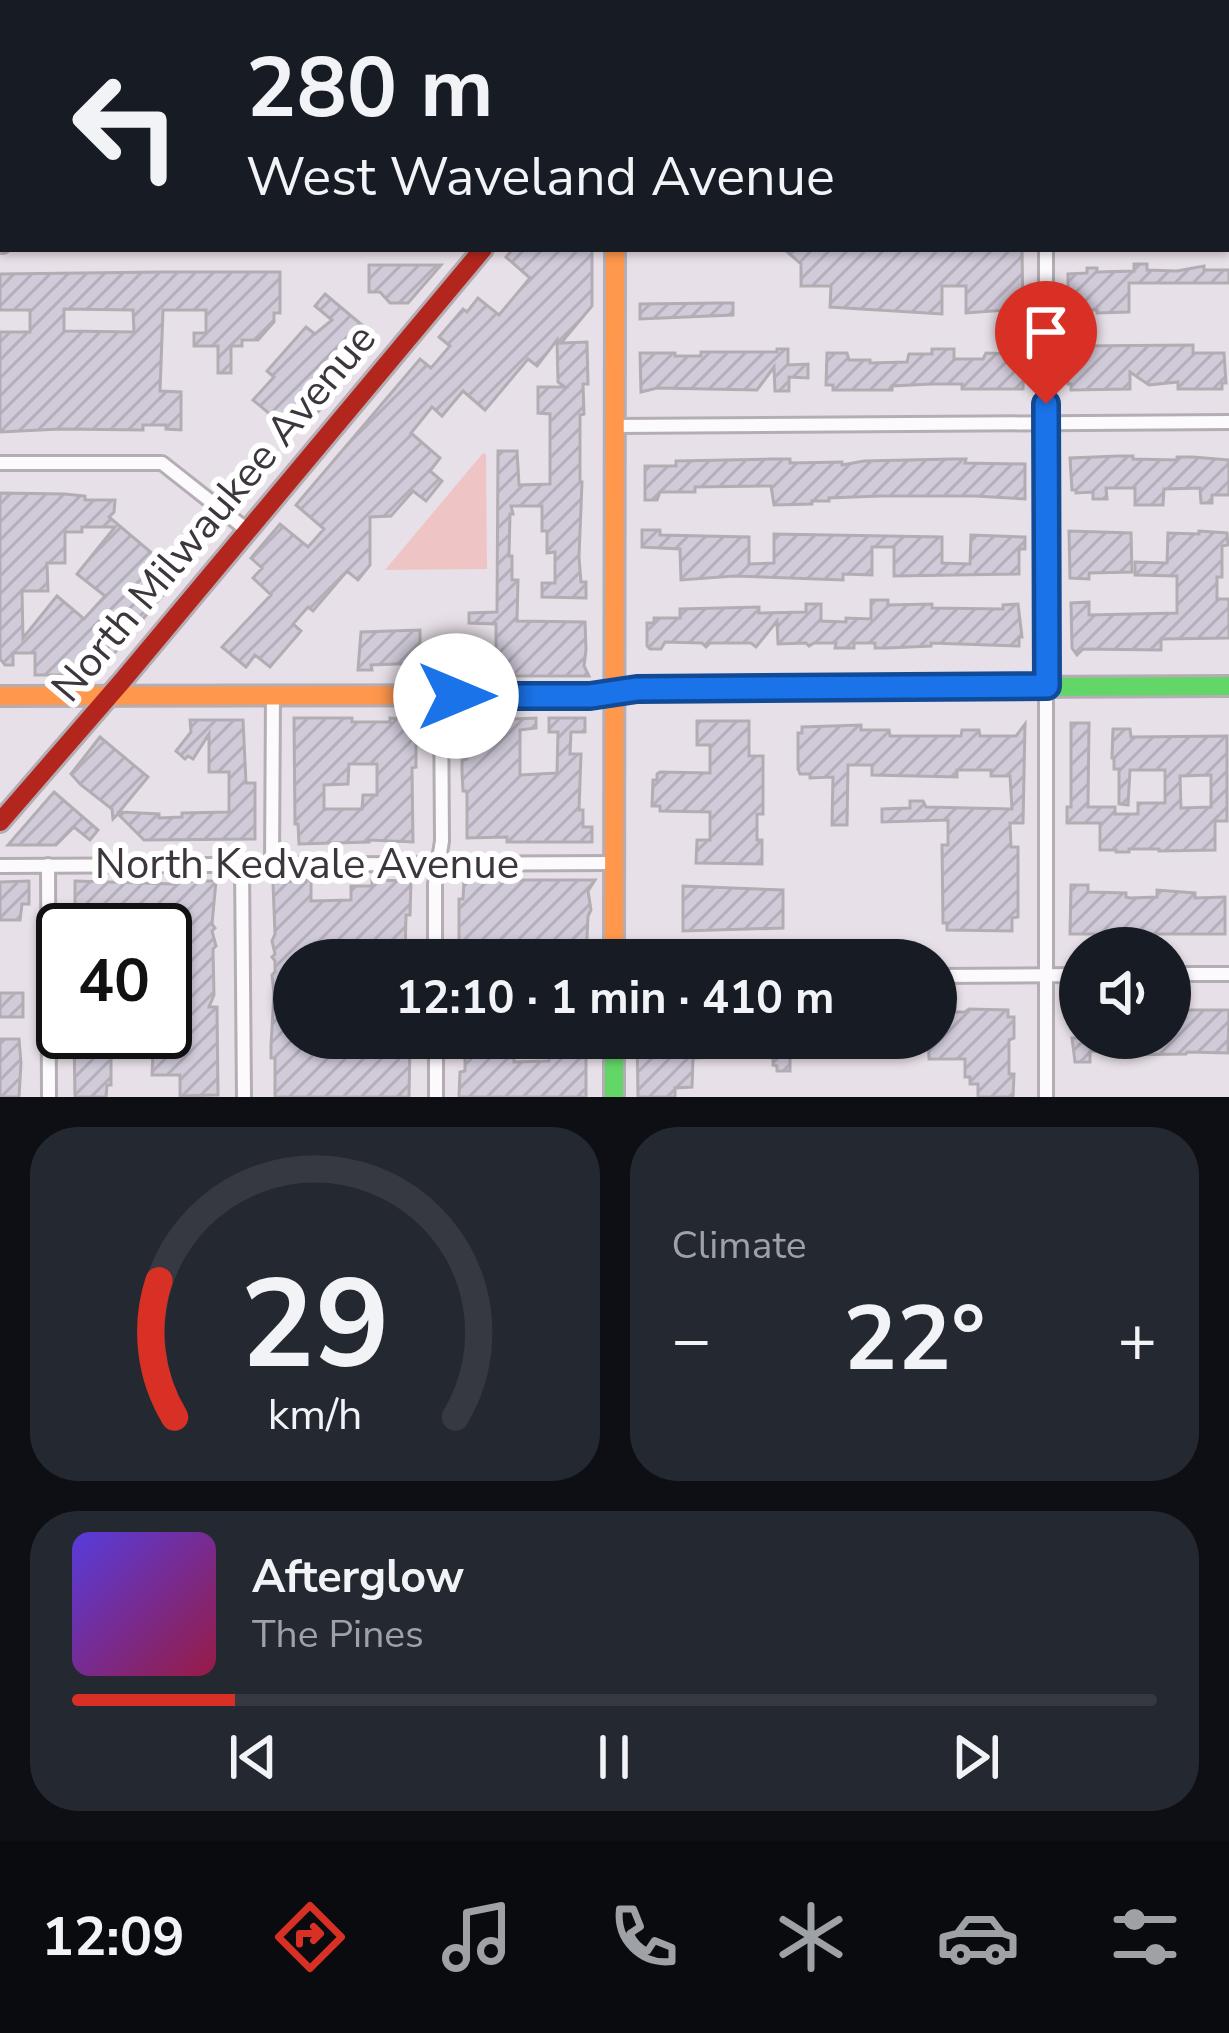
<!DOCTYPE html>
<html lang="en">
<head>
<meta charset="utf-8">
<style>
  body { margin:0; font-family:"Nunito Sans",sans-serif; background:#242831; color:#f1f3f6; height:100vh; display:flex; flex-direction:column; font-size:45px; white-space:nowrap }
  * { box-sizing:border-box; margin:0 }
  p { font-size:39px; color:#9ea1a6 }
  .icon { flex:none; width:66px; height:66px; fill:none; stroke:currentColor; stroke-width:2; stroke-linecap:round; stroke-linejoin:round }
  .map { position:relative; height:1097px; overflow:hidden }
  .sheet { display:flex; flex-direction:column; gap:30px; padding:30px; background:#0d0f14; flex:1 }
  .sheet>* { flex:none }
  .banner { position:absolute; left:0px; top:0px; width:1230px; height:252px; box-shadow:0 3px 9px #0004; background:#171b24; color:#f1f3f6; overflow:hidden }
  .controls { position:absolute; left:1059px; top:927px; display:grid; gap:24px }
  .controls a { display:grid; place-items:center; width:132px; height:132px; border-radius:50%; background:#171b24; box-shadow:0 3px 9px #0004; font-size:60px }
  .speed { position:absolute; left:36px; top:903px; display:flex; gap:24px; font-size:60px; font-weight:700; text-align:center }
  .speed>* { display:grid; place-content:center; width:156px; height:156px; border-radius:50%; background:#171b24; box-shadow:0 3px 9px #0004; line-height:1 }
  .speed .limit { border:6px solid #111; border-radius:18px; background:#fff; color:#111 }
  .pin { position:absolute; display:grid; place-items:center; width:102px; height:102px; color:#fff; margin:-123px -51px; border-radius:50% 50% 50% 0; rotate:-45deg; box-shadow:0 0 12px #0007 }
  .pin .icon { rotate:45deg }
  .me { position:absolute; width:132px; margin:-66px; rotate:90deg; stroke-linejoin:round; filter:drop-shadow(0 0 9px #0008) }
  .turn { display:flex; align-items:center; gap:42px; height:252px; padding:0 48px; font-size:54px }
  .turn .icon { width:156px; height:156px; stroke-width:2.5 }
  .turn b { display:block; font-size:84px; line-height:102px }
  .big { font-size:90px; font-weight:700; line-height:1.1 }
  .sheet .card { flex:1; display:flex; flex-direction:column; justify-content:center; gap:18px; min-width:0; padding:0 42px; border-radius:48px; background:#242831 }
  .sheet .dial { align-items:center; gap:0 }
  .dial svg { height:312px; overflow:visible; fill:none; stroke:#363941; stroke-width:7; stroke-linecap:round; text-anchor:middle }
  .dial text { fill:#f1f3f6; stroke:none }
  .song { display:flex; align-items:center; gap:36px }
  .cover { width:144px; height:144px; border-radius:18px; background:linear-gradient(135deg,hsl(250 70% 55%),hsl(340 70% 35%)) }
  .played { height:12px; border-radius:6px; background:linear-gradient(90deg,#d93025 15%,#363941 15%) }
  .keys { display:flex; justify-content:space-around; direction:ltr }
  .heat { display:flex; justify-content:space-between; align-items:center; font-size:66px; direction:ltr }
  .sheet .tiles { flex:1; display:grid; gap:30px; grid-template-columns:1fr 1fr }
  .card:last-child { grid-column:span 2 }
  .trip { position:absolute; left:273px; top:939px; width:684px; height:120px; border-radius:60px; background:#171b24; box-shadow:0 3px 9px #0004; font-weight:700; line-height:120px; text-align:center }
  .tabs { display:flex; height:192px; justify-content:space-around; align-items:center; background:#090b0e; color:#9ea1a6 }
  .tabs .icon { width:84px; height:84px }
  .tabs .selected { color:#d93025 }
  .tabs b { font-size:54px; color:#f1f3f6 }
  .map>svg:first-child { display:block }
  .garden { fill:#eec5c4 }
  .building { fill:url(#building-hatch); stroke:#b1adb3; stroke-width:3; fill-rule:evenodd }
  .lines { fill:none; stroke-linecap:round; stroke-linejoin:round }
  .street-casing { stroke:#b4aeb4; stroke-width:18 }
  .fast-casing { stroke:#b4aeb4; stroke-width:24 }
  .slow-casing { stroke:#b4aeb4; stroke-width:24 }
  .jam-casing { stroke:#b4aeb4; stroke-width:24 }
  .street { stroke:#fcfafc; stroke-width:12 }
  .fast { stroke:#63d668; stroke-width:18 }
  .slow { stroke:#ff974d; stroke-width:18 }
  .jam { stroke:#b3261e; stroke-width:18 }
  .route-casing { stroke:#114b97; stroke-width:30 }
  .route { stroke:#1a73e8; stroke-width:21 }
  .labels { text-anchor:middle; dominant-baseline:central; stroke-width:12; stroke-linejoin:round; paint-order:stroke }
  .street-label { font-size:42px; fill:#3d373d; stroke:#fff }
</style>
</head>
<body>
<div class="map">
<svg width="1229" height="1097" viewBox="0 0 1229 1097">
  <defs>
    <pattern id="building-hatch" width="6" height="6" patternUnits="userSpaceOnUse" patternTransform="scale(3)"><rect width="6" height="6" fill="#d0cad9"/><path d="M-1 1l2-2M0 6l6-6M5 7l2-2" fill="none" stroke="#b4aebb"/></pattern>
  </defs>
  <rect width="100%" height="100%" fill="#e8e0e8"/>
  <path class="garden" d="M 483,453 L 486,454 L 487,569 L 385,570 Z"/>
  <g class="building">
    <path d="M 513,249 L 592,249 L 592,306 L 561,343 L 587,342 L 588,384 L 583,384 L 584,414 L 580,415 L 580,482 L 582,482 L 579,557 L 581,582 L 586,582 L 586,598 L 542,597 L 542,583 L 555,583 L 555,552 L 547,553 L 547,531 L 542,531 L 542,506 L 511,506 L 513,514 L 510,514 L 509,556 L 512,556 L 512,580 L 518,580 L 517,621 L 585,622 L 586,650 L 584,666 L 589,676 L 496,676 L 496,666 L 439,664 L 440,647 L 496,649 L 496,624 L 469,623 L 469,613 L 497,612 L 498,451 L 517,451 L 519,485 L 550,484 L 550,414 L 538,413 L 538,387 L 565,387 L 558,382 L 557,340 L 537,366 L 528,359 L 485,410 L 463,391 L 442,416 L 432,407 L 411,433 L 440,458 L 430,471 L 442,481 L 426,501 L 413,491 L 391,516 L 370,517 L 370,565 L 358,580 L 347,571 L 313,611 L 308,607 L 293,624 L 301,631 L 270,667 L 255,655 L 246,667 L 222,647 L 271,595 L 253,578 L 262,568 L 251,558 L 280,524 L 308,547 L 324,529 L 296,505 L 420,359 L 431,368 L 450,346 L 439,337 L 463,309 L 467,312 L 478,298 L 499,315 L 530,278 L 506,257 Z"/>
    <path d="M 784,249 L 1022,249 L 1023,309 L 966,313 L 966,286 L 942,286 L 942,314 L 830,307 L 831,286 L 801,286 L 801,264 Z"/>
    <path d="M 1134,264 L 1147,264 L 1147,270 L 1177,271 L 1204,266 L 1204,270 L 1229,270 L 1229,283 L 1129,283 L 1129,312 L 1097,313 L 1097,310 L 1068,310 L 1068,274 L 1087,273 L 1087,268 L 1097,268 L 1097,272 L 1134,271 Z"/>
    <path d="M 369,265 L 441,265 L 408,303 L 390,303 L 380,292 L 369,292 Z"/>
    <path d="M 161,272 L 280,272 L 280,313 L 274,313 L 274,322 L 258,340 L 242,340 L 242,346 L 231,346 L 231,373 L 218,373 L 218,346 L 194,346 L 194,333 L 206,333 L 206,310 L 163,310 L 160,391 L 181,392 L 181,430 L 166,429 L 166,425 L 143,425 L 143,430 L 60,429 L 0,432 L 0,332 L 30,332 L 30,310 L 0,310 L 0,274 ZM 64,309 L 133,310 L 134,332 L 64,331 Z"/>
    <path d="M 325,294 L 362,325 L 347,342 L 360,353 L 344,373 L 348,376 L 317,413 L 314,411 L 294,434 L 253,400 L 274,377 L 267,371 L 306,327 L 315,334 L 332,320 L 315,306 Z"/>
    <path d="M 721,303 L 733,303 L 733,315 L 640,319 L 640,304 Z"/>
    <path d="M 1193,345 L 1193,353 L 1224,353 L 1226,383 L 1222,383 L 1222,389 L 1178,389 L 1178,382 L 1149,385 L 1130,372 L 1130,389 L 1071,390 L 1071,384 L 1068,384 L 1068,349 L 1075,346 Z"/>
    <path d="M 777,349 L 788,349 L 788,365 L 808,364 L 808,378 L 789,377 L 789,391 L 775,391 L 774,367 L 757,390 L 657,388 L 641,392 L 640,353 L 675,353 L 675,356 L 701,356 L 701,352 L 777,352 Z"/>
    <path d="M 932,349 L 954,349 L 954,359 L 983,359 L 986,353 L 1016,354 L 1016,359 L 1024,359 L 1023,389 L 962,389 L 962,384 L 932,384 L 892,386 L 892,390 L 833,390 L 833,385 L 826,385 L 827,353 L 847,353 L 849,360 L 870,360 L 870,363 L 907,362 L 909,354 L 932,354 Z"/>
    <path d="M 1119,456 L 1133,456 L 1133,459 L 1177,460 L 1177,457 L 1193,457 L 1229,460 L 1229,495 L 1212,495 L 1212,503 L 1201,503 L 1200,488 L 1164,489 L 1163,505 L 1135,505 L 1135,488 L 1106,488 L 1107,499 L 1093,499 L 1093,492 L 1076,493 L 1076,490 L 1072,490 L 1070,458 Z"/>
    <path d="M 771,459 L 790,459 L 790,463 L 842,462 L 842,465 L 864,461 L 952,459 L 966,459 L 965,463 L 1025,464 L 1025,499 L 975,496 L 880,496 L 829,498 L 829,501 L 812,501 L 812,504 L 774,505 L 771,486 L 695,487 L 695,492 L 660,492 L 657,500 L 645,500 L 645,466 L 676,466 L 676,461 Z"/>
    <path d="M 0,493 L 65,494 L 85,496 L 85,500 L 115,500 L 114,512 L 109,517 L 179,576 L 96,675 L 35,675 L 35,653 L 13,653 L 13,665 L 5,665 L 0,659 ZM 82,527 L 115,527 L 77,574 L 105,596 L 84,619 L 57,596 L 23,638 L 22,591 L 48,591 L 47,563 L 65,563 L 65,532 L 82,532 Z"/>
    <path d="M 642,530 L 660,530 L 660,535 L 749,537 L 749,564 L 774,563 L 774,534 L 942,537 L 942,563 L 970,564 L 971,535 L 1025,537 L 1025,549 L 1019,549 L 1019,574 L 894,576 L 894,547 L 872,547 L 872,575 L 843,574 L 843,580 L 734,576 L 681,580 L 680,549 L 642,547 Z"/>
    <path d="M 1069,531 L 1131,533 L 1132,572 L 1089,573 L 1089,579 L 1070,578 Z"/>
    <path d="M 1199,531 L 1227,533 L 1228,545 L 1222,546 L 1222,577 L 1217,577 L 1217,599 L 1229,599 L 1229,638 L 1161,639 L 1161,650 L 1083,649 L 1077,655 L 1072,648 L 1071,603 L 1089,602 L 1089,615 L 1177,613 L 1177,576 L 1135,575 L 1135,562 L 1167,563 L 1168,533 L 1199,534 Z"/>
    <path d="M 871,600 L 888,600 L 888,605 L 932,604 L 932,608 L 1003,609 L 1003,605 L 1018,604 L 1022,637 L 1019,637 L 1019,646 L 931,643 L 931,646 L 887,648 L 875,648 L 875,643 L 854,643 L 854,648 L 835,648 L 836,643 L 814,643 L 809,646 L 806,643 L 778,644 L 777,621 L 756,647 L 751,643 L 710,643 L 706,647 L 702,643 L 665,642 L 661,649 L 650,649 L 647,646 L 647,623 L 654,623 L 654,618 L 680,618 L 680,609 L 759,607 L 759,613 L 806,612 L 806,604 L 821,604 L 821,621 L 846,622 L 846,618 L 871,619 Z"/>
    <path d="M 420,630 L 420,663 L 371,665 L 372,670 L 358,670 L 361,632 Z"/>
    <path d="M 294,718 L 352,718 L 352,722 L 390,722 L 390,718 L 416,720 L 416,767 L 412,768 L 413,842 L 369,840 L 369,842 L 299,844 L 298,824 L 295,824 ZM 349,764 L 377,764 L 377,795 L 363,795 L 362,809 L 324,809 L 324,785 L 348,784 Z"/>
    <path d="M 536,718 L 536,728 L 520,730 L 520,775 L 557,773 L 558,732 L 549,732 L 549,718 L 585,718 L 585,732 L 571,732 L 570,754 L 581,754 L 579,810 L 583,810 L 583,827 L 592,827 L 592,842 L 507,842 L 507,837 L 467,838 L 467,795 L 466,791 L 463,791 L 462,772 L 462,759 L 467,759 L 467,735 L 463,735 L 463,721 Z"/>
    <path d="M 190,720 L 243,720 L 246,783 L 255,783 L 255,839 L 144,840 L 118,814 L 113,819 L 112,809 L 81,785 L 71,774 L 100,737 L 148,777 L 119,812 L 159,814 L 159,818 L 182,817 L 182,813 L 229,812 L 229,772 L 209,772 L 209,734 L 193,759 L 188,756 L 185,759 L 176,751 L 191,732 Z"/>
    <path d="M 697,721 L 749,721 L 749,756 L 763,756 L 763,814 L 757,814 L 757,840 L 762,840 L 762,864 L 696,863 L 697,840 L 710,840 L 710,812 L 660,811 L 660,806 L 652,806 L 653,780 L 657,780 L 657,774 L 660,772 L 710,773 L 710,745 L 697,745 Z"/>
    <path d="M 1071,723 L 1089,723 L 1088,807 L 1115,807 L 1115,814 L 1138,814 L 1138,803 L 1165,803 L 1165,770 L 1130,770 L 1128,805 L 1119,804 L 1119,769 L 1114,769 L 1114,758 L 1112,758 L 1113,729 L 1130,729 L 1131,737 L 1227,736 L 1227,821 L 1215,821 L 1215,850 L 1159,851 L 1159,849 L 1129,849 L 1129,852 L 1116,852 L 1116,850 L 1100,850 L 1100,823 L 1067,823 L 1067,807 L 1071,807 ZM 1211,775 L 1211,807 L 1181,808 L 1180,776 Z"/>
    <path d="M 1025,724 L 1023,823 L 1010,823 L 1011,847 L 1018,847 L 1018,917 L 1012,918 L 1012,931 L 947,930 L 947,923 L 943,923 L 942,845 L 948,845 L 948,820 L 882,822 L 882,809 L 910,808 L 910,801 L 923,801 L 926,807 L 1012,809 L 1010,776 L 991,776 L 991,770 L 957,770 L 957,777 L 872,775 L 872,765 L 848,765 L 847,825 L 832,825 L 833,777 L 810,778 L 810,774 L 800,774 L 798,769 L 798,733 L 802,733 L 802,727 L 861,725 L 861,730 L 889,730 L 890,736 L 961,736 L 962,730 L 979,730 L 980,736 L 1016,736 Z"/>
    <path d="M 54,792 L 98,830 L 90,840 L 74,827 L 56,845 L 8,845 Z"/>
    <path d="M 311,880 L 311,901 L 351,900 L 351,886 L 372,886 L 372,880 L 411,881 L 410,915 L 406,915 L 405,960 L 294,960 L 294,1038 L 299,1038 L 299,1045 L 352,1045 L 352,1038 L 410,1038 L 409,1097 L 275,1097 L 275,1058 L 271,1058 L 271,1045 L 274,994 L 272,975 L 275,972 L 275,961 L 272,957 L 275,954 L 272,941 L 275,934 L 273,883 Z"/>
    <path d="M 464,880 L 595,880 L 588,891 L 591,910 L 588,916 L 586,960 L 530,960 L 530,944 L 499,945 L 496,955 L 459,956 L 459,899 L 463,899 Z"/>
    <path d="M 29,881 L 29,904 L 22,904 L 20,920 L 0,920 L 0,882 Z"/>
    <path d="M 75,881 L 174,884 L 174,881 L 216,881 L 212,924 L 215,928 L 212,931 L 216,946 L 213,949 L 214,995 L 209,1007 L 217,1007 L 218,1095 L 180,1096 L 180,1075 L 152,1075 L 153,1053 L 111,1054 L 111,1085 L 107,1085 L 106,1097 L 75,1097 L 74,1037 L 102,1037 L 102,1032 L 165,1032 L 165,1006 L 178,1006 L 178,980 L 165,980 L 165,930 L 126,930 L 125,914 L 101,913 L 102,930 L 75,930 Z"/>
    <path d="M 1071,885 L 1088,885 L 1088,892 L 1126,893 L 1126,897 L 1130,898 L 1157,897 L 1157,890 L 1195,893 L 1195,898 L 1225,897 L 1225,934 L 1070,934 Z"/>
    <path d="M 683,886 L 783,890 L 783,928 L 683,931 Z"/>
    <rect x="0" y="993" width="23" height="24"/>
    <path d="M 969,1009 L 1008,1010 L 1008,1017 L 1014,1017 L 1014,1038 L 1009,1040 L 1009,1074 L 1014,1074 L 1013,1097 L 978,1097 L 978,1084 L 970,1084 L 970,1077 L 965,1077 L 965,1059 L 929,1059 L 928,1038 L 938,1038 L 940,1012 L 965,1012 Z"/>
    <path d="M 1172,1010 L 1229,1010 L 1228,1053 L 1187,1052 L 1186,1054 L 1114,1055 L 1114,1052 L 1090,1051 L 1090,1062 L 1075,1062 L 1072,1038 L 1171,1038 Z"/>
    <path d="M 465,1038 L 491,1038 L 491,1053 L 514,1053 L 514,1062 L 549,1061 L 549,1049 L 553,1049 L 552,1044 L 586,1046 L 586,1097 L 459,1097 L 460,1072 L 465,1071 Z"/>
    <path d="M 637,1038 L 715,1038 L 715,1057 L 693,1058 L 692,1087 L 675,1088 L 675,1097 L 638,1097 Z"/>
    <path d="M 748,1038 L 822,1038 L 822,1053 L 790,1052 L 790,1071 L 777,1071 L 777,1066 L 773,1065 L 773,1054 L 747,1053 Z"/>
    <path d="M 0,1039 L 19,1039 L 21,1063 L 19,1097 L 0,1097 Z"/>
  </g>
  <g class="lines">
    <defs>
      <g id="street">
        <path d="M 1045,0 L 1045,3"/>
        <path d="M 185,3 L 185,0"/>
        <path d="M 0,28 L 3,28"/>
        <path d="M 1227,162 L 1229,162"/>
        <path d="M 0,246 L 3,246"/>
        <path d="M 1046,249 L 1046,1097"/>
        <path d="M 614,426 L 1229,422"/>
        <path d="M 0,463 L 162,463 L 247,530"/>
        <path d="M 242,864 L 244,1097"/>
        <path d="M 272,864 L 273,696"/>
        <path d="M 48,865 L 49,1097"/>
        <path d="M 0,866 L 614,863"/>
        <path d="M 435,960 L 435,884 L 442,841 L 441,696"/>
        <path d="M 1170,974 L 1229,974"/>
        <path d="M 936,976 L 1080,975"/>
        <path d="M 436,1038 L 436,1097"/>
      </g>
      <g id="fast">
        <path d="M 615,0 L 615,3"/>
        <path d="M 695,3 L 698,0"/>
        <path d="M 595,695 L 637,689 L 1229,686"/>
        <path d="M 614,1038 L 614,1097"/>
      </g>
      <g id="slow">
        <path d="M 0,696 L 595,695"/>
        <path d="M 614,960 L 615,249"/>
      </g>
      <path id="jam" d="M 0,822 L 123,680 L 483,249"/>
    </defs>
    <use href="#street" class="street-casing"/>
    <use href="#fast" class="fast-casing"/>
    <use href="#slow" class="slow-casing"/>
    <use href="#jam" class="jam-casing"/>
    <use href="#street" class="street"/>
    <use href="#fast" class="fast"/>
    <use href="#slow" class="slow"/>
    <use href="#jam" class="jam"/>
  </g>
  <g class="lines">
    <defs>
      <path id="route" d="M 456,696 L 590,696 L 637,689 L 1047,686 L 1046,404"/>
    </defs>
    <use href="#route" class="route-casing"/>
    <use href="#route" class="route"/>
  </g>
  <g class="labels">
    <g class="street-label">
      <text transform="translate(214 513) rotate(-50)">North Milwaukee Avenue</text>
      <text x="307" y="864">North Kedvale Avenue</text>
    </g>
  </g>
</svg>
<div class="controls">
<a><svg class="icon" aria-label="sound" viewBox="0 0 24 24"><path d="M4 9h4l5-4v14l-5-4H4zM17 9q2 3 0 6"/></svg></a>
</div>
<div class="speed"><div class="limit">40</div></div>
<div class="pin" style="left:1046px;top:404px;background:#d93025"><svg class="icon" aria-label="arrive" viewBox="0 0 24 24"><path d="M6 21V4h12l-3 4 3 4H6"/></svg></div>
<svg class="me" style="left:456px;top:696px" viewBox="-20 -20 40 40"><circle r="19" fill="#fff"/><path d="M0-13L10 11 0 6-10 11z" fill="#1a73e8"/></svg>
<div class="trip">12:10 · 1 min · 410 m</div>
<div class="banner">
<div class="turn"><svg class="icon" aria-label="left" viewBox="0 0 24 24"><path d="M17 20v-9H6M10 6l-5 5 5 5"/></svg><div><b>280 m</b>West Waveland Avenue</div></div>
</div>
</div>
<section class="sheet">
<div class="tiles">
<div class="card dial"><svg viewBox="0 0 100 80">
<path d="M14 69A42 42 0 1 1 86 69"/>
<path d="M14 69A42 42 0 0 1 10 34" stroke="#d93025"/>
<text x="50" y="56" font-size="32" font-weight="700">29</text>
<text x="50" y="72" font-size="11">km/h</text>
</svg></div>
<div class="card"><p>Climate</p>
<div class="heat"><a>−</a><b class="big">22°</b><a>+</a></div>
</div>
<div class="card">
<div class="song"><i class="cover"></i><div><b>Afterglow</b><p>The Pines</p></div></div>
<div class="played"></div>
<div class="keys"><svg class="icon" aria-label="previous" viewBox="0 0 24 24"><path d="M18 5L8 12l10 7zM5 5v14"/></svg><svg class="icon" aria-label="pause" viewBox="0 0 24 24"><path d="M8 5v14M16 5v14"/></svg><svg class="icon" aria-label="next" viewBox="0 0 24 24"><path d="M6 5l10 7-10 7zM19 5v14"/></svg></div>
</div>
</div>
</section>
<nav class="tabs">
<b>12:09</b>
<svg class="icon selected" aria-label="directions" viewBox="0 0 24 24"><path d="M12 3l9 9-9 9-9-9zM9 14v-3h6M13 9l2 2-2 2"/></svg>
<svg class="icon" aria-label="music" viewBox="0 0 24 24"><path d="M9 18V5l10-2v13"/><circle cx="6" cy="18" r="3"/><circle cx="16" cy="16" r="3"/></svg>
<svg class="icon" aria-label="phone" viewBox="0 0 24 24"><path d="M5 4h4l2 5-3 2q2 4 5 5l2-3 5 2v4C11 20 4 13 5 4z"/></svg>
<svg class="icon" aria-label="climate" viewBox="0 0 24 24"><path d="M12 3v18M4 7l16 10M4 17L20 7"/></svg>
<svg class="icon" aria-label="car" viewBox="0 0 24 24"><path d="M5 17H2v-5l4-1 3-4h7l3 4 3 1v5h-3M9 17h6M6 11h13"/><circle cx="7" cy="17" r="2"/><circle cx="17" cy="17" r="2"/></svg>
<svg class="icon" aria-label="filters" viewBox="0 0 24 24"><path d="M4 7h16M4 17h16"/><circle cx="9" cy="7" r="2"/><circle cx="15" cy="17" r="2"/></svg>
</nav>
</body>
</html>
